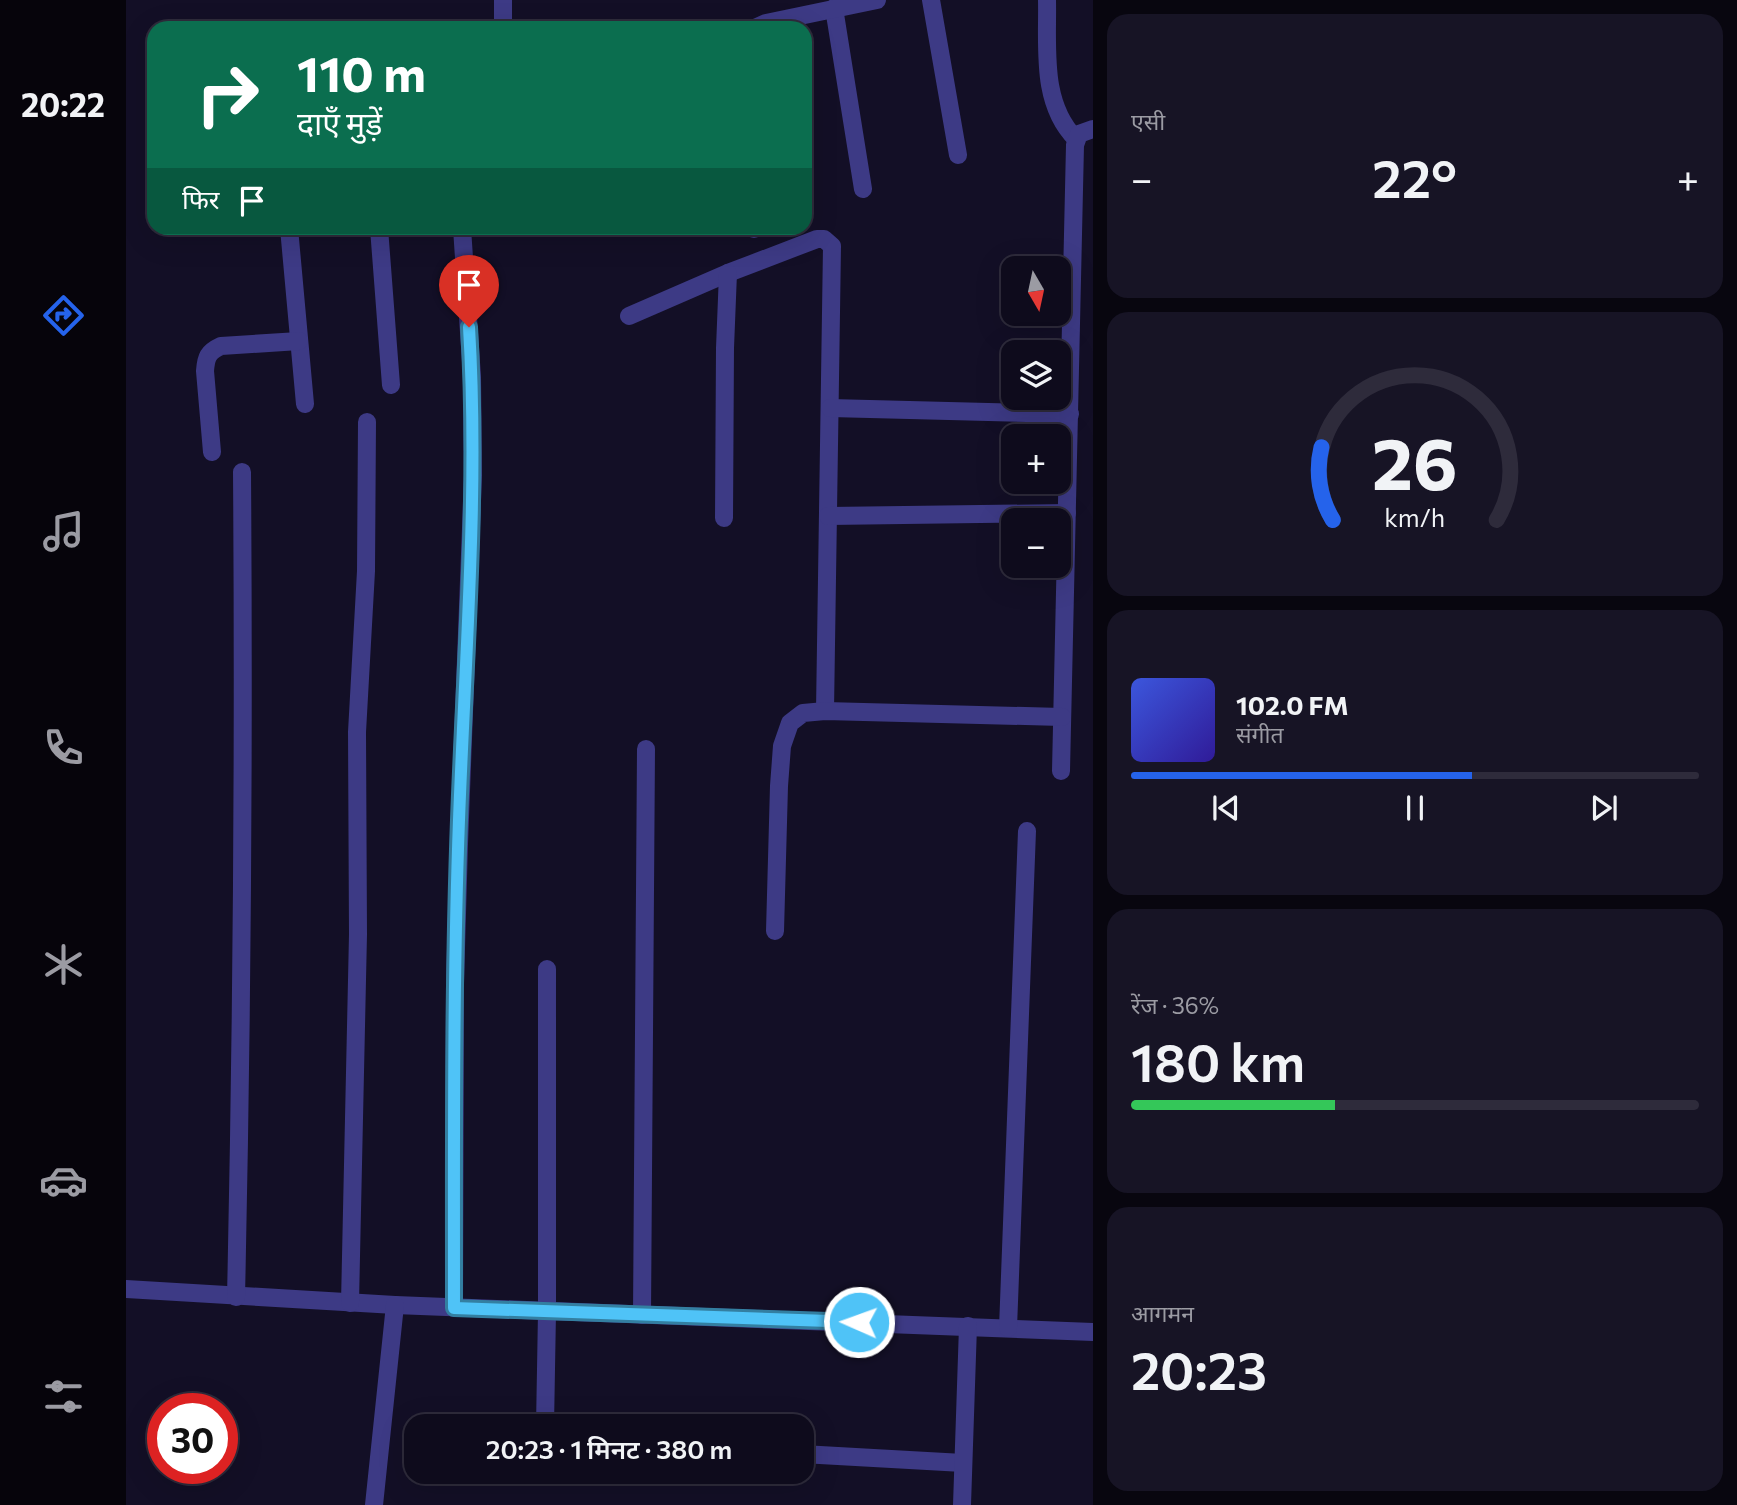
<!DOCTYPE html>
<html lang="hi">
<head>
<meta charset="utf-8">
<style>
  body { margin:0; font-family:Commissioner,"Noto Sans Devanagari",sans-serif; background:#171425; color:#f1f3f6; height:100vh; display:flex; flex-direction:column; font-size:26px; white-space:nowrap }
  * { box-sizing:border-box; margin:0 }
  p { font-size:23px; color:#9b9ba3 }
  .icon { flex:none; width:38px; height:38px; fill:none; stroke:currentColor; stroke-width:2; stroke-linecap:round; stroke-linejoin:round }
  .map { position:relative; flex:1; overflow:hidden }
  .drawer { display:flex; flex-direction:column; gap:14px; padding:14px; background:#08060f; width:644px }
  .drawer>* { flex:none }
  .hud { position:absolute; left:21px; top:21px; width:665px; height:214px; border-radius:21px; box-shadow:0 7px 28px #0002,0 0 0 2px #2e2b3b; background:#0b6e4f; color:#fff; overflow:hidden }
  .needle { width:46px; rotate:171deg }
  .buttons { position:absolute; left:875px; top:256px; display:grid; gap:14px }
  .buttons a { display:grid; place-items:center; width:70px; height:70px; border-radius:14px; background:#0e0b1c; box-shadow:0 7px 28px #0002,0 0 0 2px #2e2b3b; font-size:35px }
  .speed { position:absolute; left:21px; top:1393px; display:flex; gap:14px; font-size:35px; font-weight:700; text-align:center }
  .speed>* { display:grid; place-content:center; width:91px; height:91px; border-radius:50%; background:#0e0b1c; box-shadow:0 7px 28px #0002,0 0 0 2px #2e2b3b; line-height:1 }
  .speed .limit { border:10px solid #d22; background:#fff; color:#111 }
  .pin { position:absolute; display:grid; place-items:center; width:60px; height:60px; color:#fff; margin:-72px -30px; border-radius:50% 50% 50% 0; rotate:-45deg; box-shadow:0 0 7px #0007 }
  .pin .icon { rotate:45deg }
  .me { position:absolute; width:77px; margin:-38px; rotate:272deg; stroke-linejoin:round; filter:drop-shadow(0 0 5px #0008) }
  .turn { display:flex; align-items:center; gap:24px; height:147px; padding:0 35px; font-size:32px }
  .turn .icon { width:91px; height:91px; stroke-width:2.5 }
  .turn b { display:block; font-size:49px; line-height:60px }
  .then { display:flex; align-items:center; height:66px; padding:0 35px; background:#0003; gap:14px; font-size:26px }
  .big { font-size:52px; font-weight:600; line-height:1.1 }
  .drawer .widget { flex:1; display:flex; flex-direction:column; justify-content:center; gap:10px; min-width:0; padding:0 24px; border-radius:21px; background:#171425 }
  .drawer .dial { align-items:center; gap:0 }
  .dial svg { height:182px; overflow:visible; fill:none; stroke:#2e2b3b; stroke-width:7; stroke-linecap:round; text-anchor:middle }
  .dial text { fill:#f1f3f6; stroke:none }
  .song { display:flex; align-items:center; gap:21px }
  .cover { width:84px; height:84px; border-radius:10px; background:linear-gradient(135deg,hsl(230 70% 55%),hsl(250 70% 35%)) }
  .played { height:7px; border-radius:4px; background:linear-gradient(90deg,#2563eb 60%,#2e2b3b 60%) }
  .keys { display:flex; justify-content:space-around; direction:ltr }
  .heat { display:flex; justify-content:space-between; align-items:center; font-size:38px; direction:ltr }
  .charge { height:10px; border-radius:5px; background:linear-gradient(90deg,#34c759 36%,#2e2b3b 0) }
  .trip { position:absolute; left:278px; top:1414px; width:410px; height:70px; border-radius:21px; background:#0e0b1c; box-shadow:0 7px 28px #0002,0 0 0 2px #2e2b3b; font-weight:600; line-height:70px; text-align:center }
  main { display:flex; flex:1; min-height:0 }
  .dock { display:flex; flex-direction:column; width:126px; justify-content:space-around; align-items:center; background:#06040b; color:#9b9ba3 }
  .dock .icon { width:49px; height:49px }
  .dock .active { color:#2563eb }
  .dock b { font-size:32px; color:#f1f3f6 }
  .map>svg:first-child { display:block }
  .lines { fill:none; stroke-linecap:round; stroke-linejoin:round }
  .street { stroke:#3d3a85; stroke-width:18 }
  .route-casing { stroke:#337fa1; stroke-width:18 }
  .route { stroke:#4fc3f7; stroke-width:12 }
</style>
</head>
<body>
<main>
<nav class="dock">
<b>20:22</b>
<svg class="icon active" aria-label="directions" viewBox="0 0 24 24"><path d="M12 3l9 9-9 9-9-9zM9 14v-3h6M13 9l2 2-2 2"/></svg>
<svg class="icon" aria-label="music" viewBox="0 0 24 24"><path d="M9 18V5l10-2v13"/><circle cx="6" cy="18" r="3"/><circle cx="16" cy="16" r="3"/></svg>
<svg class="icon" aria-label="phone" viewBox="0 0 24 24"><path d="M5 4h4l2 5-3 2q2 4 5 5l2-3 5 2v4C11 20 4 13 5 4z"/></svg>
<svg class="icon" aria-label="climate" viewBox="0 0 24 24"><path d="M12 3v18M4 7l16 10M4 17L20 7"/></svg>
<svg class="icon" aria-label="car" viewBox="0 0 24 24"><path d="M5 17H2v-5l4-1 3-4h7l3 4 3 1v5h-3M9 17h6M6 11h13"/><circle cx="7" cy="17" r="2"/><circle cx="17" cy="17" r="2"/></svg>
<svg class="icon" aria-label="filters" viewBox="0 0 24 24"><path d="M4 7h16M4 17h16"/><circle cx="9" cy="7" r="2"/><circle cx="15" cy="17" r="2"/></svg>
</nav>
<div class="map">
<svg width="967" height="1505" viewBox="0 0 967 1505">
  <rect width="100%" height="100%" fill="#130f26"/>
  <g class="lines">
    <g class="street">
      <path d="M 377,0 L 377,28"/>
      <path d="M 805,0 L 832,155"/>
      <path d="M 921,0 C 922,46 914,103 950,139"/>
      <path d="M 708,8 L 737,189"/>
      <path d="M 629,28 L 640,23 L 751,0"/>
      <path d="M 163,228 L 179,404"/>
      <path d="M 253,228 L 265,385"/>
      <path d="M 628,228 L 628,229"/>
      <path d="M 503,316 L 602,273 L 691,239 L 698,239 L 706,246 L 699,711"/>
      <path d="M 704,408 L 944,414"/>
      <path d="M 86,452 L 79,371 C 80,357 82,352 95,346 L 173,341"/>
      <path d="M 702,516 L 941,513"/>
      <path d="M 598,518 L 599,348 L 602,273"/>
      <path d="M 935,771 L 949,145 L 953,134 L 967,129"/>
      <path d="M 649,931 L 653,786 L 656,746 L 664,723 L 677,713 L 699,711 L 936,717"/>
      <path d="M 0,1289 L 269,1305 L 967,1332"/>
      <path d="M 110,1297 C 116,1022 118,747 116,472"/>
      <path d="M 224,1303 L 232,934 L 231,732 L 240,571 L 241,422"/>
      <path d="M 328,1308 L 329,983 L 333,844 L 347,475 L 346,377 L 336,228"/>
      <path d="M 516,1315 L 520,749"/>
      <path d="M 882,1328 L 901,831"/>
      <path d="M 419,1426 L 421,1312 L 421,969"/>
      <path d="M 676,1454 L 837,1463"/>
      <path d="M 248,1505 L 269,1305"/>
      <path d="M 836,1505 L 842,1326"/>
    </g>
  </g>
  <g class="lines">
    <defs>
      <path id="route" d="M 343,327 C 353,491 339,656 333,820 C 327,982 328,1145 328,1308 L 733,1322"/>
    </defs>
    <use href="#route" class="route-casing"/>
    <use href="#route" class="route"/>
  </g>
</svg>
<div class="buttons">
<a><svg class="needle" viewBox="-14 -14 28 28"><path d="M0-13l5 13h-10z" fill="#e53935"/><path d="M0 13l5-13h-10z" fill="#9b9ba3"/></svg></a>
<a><svg class="icon" aria-label="layers" viewBox="0 0 24 24"><path d="M12 4l9 5-9 5-9-5zM3 14l9 5 9-5"/></svg></a>
<a>+</a>
<a>−</a>
</div>
<div class="speed"><div class="limit">30</div></div>
<div class="pin" style="left:343px;top:327px;background:#d93025"><svg class="icon" aria-label="arrive" viewBox="0 0 24 24"><path d="M6 21V4h12l-3 4 3 4H6"/></svg></div>
<svg class="me" style="left:733px;top:1322px" viewBox="-20 -20 40 40"><circle r="17" fill="#4fc3f7" stroke="#fff" stroke-width="3"/><path d="M0-11L8 9 0 5-8 9z" fill="#fff"/></svg>
<div class="trip">20:23 · 1 मिनट · 380 m</div>
<div class="hud">
<div class="turn"><svg class="icon" aria-label="right" viewBox="0 0 24 24"><path d="M7 20v-9h11M14 6l5 5-5 5"/></svg><div><b>110 m</b>दाएँ मुड़ें</div></div>
<div class="then">फिर<svg class="icon" aria-label="arrive" viewBox="0 0 24 24"><path d="M6 21V4h12l-3 4 3 4H6"/></svg></div>
</div>
</div>
<section class="drawer">
<div class="widget"><p>एसी</p>
<div class="heat"><a>−</a><b class="big">22°</b><a>+</a></div>
</div>
<div class="widget dial"><svg viewBox="0 0 100 80">
<path d="M14 69A42 42 0 1 1 86 69"/>
<path d="M14 69A42 42 0 0 1 9 37" stroke="#2563eb"/>
<text x="50" y="56" font-size="32" font-weight="700">26</text>
<text x="50" y="72" font-size="11">km/h</text>
</svg></div>
<div class="widget">
<div class="song"><i class="cover"></i><div><b>102.0 FM</b><p>संगीत</p></div></div>
<div class="played"></div>
<div class="keys"><svg class="icon" aria-label="previous" viewBox="0 0 24 24"><path d="M18 5L8 12l10 7zM5 5v14"/></svg><svg class="icon" aria-label="pause" viewBox="0 0 24 24"><path d="M8 5v14M16 5v14"/></svg><svg class="icon" aria-label="next" viewBox="0 0 24 24"><path d="M6 5l10 7-10 7zM19 5v14"/></svg></div>
</div>
<div class="widget"><p>रेंज · 36%</p><b class="big">180 km</b><div class="charge"></div></div>
<div class="widget"><p>आगमन</p><b class="big">20:23</b></div>
</section>
</main>
</body>
</html>
